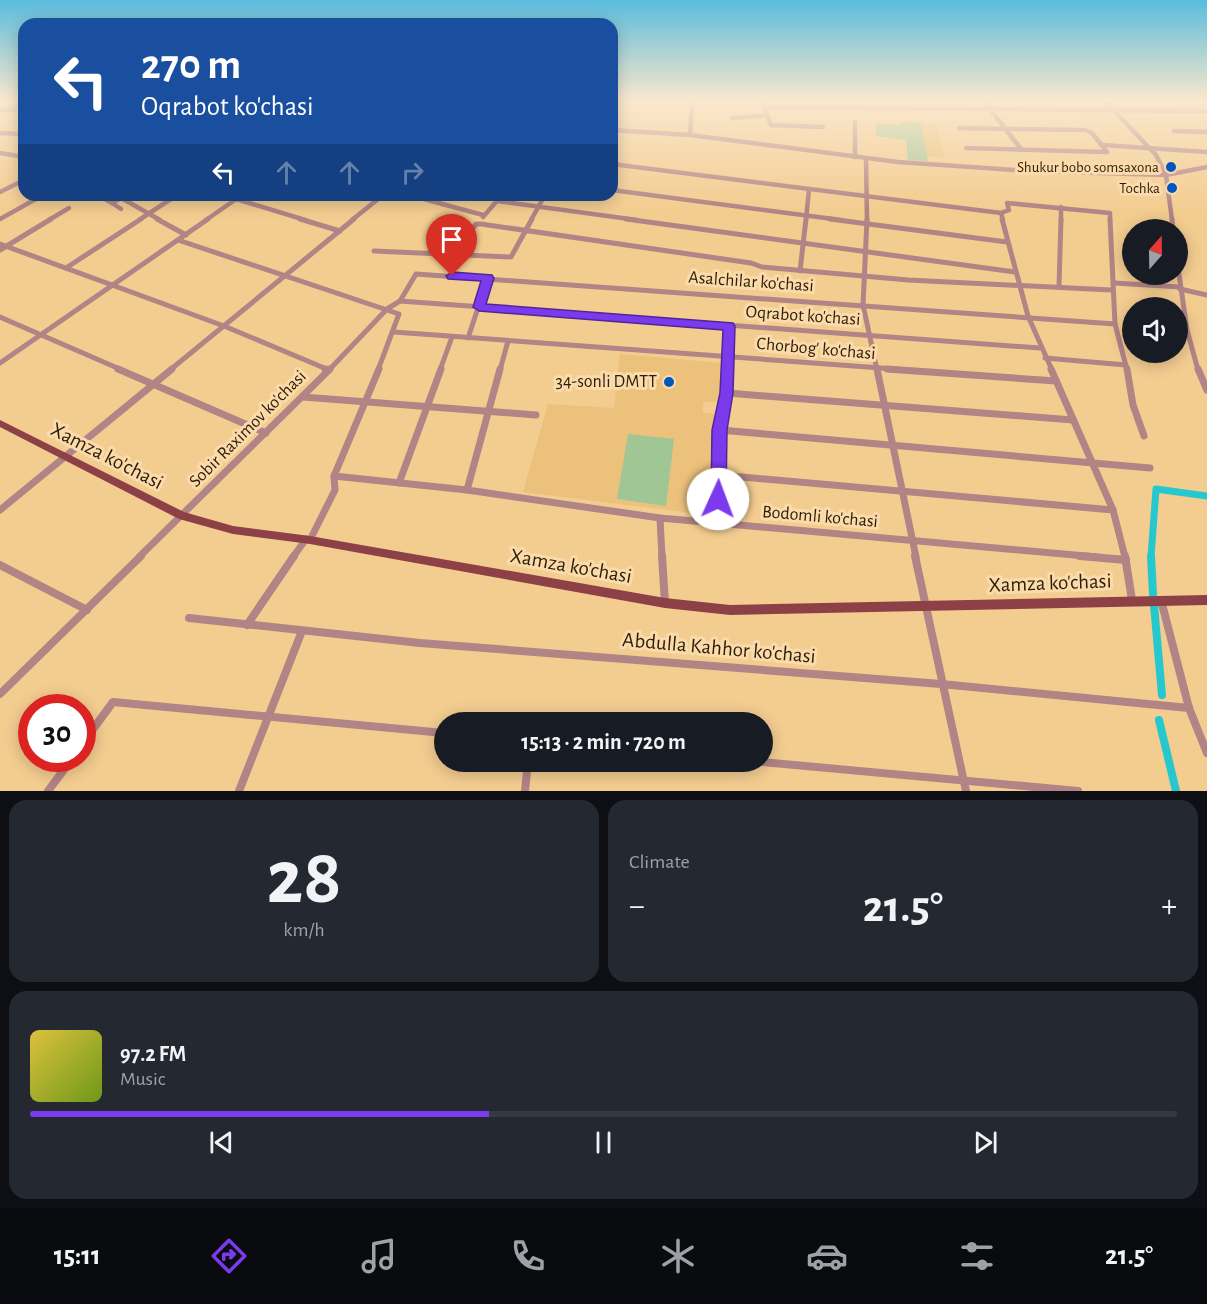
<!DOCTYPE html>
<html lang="en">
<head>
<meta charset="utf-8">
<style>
  body { margin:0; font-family:"Alegreya Sans",sans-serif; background:#242831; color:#f1f3f6; height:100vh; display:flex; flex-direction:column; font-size:22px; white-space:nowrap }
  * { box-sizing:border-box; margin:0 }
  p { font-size:20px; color:#9ea1a6 }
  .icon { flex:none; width:33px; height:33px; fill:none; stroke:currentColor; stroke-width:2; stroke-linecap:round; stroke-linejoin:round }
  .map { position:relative; height:791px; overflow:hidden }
  .panel { display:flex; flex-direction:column; gap:9px; padding:9px; background:#0d0f14; flex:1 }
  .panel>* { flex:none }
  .guide { position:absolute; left:18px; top:18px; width:600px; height:183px; border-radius:18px; box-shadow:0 3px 15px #0003; background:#1a4fa0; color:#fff; overflow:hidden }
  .needle { width:39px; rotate:20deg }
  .buttons { position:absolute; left:1122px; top:219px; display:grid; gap:12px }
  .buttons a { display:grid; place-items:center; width:66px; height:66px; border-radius:50%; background:#171b24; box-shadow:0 3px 15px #0003; font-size:30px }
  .speed { position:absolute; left:18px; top:694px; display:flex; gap:12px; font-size:30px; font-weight:700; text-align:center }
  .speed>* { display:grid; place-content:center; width:78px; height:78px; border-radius:50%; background:#171b24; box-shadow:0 3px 15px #0003; line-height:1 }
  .speed .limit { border:9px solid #d22; background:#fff; color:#111 }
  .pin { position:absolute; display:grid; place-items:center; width:51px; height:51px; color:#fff; margin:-62px -26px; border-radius:50% 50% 50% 0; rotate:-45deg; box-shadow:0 0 6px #0007 }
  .pin .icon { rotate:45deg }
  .me { position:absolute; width:66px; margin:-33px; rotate:2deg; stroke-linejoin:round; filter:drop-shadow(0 0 4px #0008) }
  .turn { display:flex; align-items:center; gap:21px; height:126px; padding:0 24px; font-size:27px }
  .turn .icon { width:78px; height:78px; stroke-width:2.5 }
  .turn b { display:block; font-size:42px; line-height:51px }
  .lanes { display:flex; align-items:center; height:57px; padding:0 24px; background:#0003; justify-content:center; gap:30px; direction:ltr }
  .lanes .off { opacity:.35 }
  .big { font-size:45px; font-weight:600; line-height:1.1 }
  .panel .card { flex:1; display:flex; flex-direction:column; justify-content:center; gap:9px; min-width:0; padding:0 21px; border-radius:18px; background:#242831 }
  .panel .dial { align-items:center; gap:0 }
  .dial b { font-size:78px; line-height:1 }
  .song { display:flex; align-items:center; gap:18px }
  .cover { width:72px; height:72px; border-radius:9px; background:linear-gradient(135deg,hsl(50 70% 55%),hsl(80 70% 35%)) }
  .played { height:6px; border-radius:3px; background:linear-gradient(90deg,#7c3aed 40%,#363941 40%) }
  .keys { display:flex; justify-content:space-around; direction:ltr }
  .heat { display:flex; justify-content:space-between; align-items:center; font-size:33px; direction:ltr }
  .panel .tiles { flex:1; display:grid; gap:9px; grid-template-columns:1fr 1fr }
  .card:last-child { grid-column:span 2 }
  .trip { position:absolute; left:434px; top:712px; width:339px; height:60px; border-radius:30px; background:#171b24; box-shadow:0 3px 15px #0003; font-weight:600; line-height:60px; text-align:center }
  .tab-bar { display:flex; height:96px; justify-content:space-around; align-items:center; background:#090b0e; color:#9ea1a6 }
  .tab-bar .icon { width:42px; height:42px }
  .tab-bar .active { color:#7c3aed }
  .tab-bar b { font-size:27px; color:#f1f3f6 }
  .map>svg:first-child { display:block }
  .built { fill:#ecc17c }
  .green { fill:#a1c696 }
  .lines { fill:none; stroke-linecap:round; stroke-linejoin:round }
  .canal-far1 { stroke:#26c8cd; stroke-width:7 }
  .canal { stroke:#26c8cd; stroke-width:8 }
  .minor-far3 { stroke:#b18485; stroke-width:4.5 }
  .minor-far2 { stroke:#b18485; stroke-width:5 }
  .minor-far1 { stroke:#b18485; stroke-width:7 }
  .minor { stroke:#b18485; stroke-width:8 }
  .major { fill:#8d4045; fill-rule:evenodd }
  .route { fill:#7c3aed; stroke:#51269a; stroke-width:1.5 }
  .poi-dot { fill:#0056bf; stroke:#fbdbab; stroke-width:2 }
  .labels { text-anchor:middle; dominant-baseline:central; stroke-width:6; stroke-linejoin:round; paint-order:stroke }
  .far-poi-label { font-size:15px; fill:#2d1e05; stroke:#fbdbab; text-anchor:end }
  .street-label { font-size:18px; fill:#2d1e05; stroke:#fbdbab }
  .poi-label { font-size:18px; fill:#2d1e05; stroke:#fbdbab; text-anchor:end }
  .near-street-label { font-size:21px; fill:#2d1e05; stroke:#fbdbab }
</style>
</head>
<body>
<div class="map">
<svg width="1207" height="791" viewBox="0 0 1207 791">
  <rect width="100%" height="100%" fill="#f3cc90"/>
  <g class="built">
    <path d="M 921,123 L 937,125 L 944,158 L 927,156 Z"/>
    <path d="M 620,354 L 722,363 L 721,402 L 703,402 L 703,413 L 718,414 L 715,516 L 523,492 L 548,404 L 614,408 Z"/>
  </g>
  <g class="green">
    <path d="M 901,121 L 921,123 L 928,161 L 908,160 L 906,140 L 876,136 L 876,123 L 901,125 Z"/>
    <path d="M 628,434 L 674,439 L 666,506 L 617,499 Z"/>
  </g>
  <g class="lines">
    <path class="canal-far1" d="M 1151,557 L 1156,489 L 1207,496"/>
    <g class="canal">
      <path d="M 1151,556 L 1153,594"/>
      <path d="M 1154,605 L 1162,695"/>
      <path d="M 1159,720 L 1176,791"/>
    </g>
    <g class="minor-far3">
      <path d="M 646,100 L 657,100"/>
      <path d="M 761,100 L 771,125 L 823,127"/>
      <path d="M 983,100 L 1021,149"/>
      <path d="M 1104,100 L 1156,155 L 1166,175 L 1172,220"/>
      <path d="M 764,107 L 1207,111"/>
      <path d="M 0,110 L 24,109"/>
      <path d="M 8,110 L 20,100"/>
      <path d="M 732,118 L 767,115"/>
      <path d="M 855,122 L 855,157"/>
      <path d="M 959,128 L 1085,130 L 1092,133 L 1107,152"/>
      <path d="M 612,130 L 690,135 L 898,162 L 1030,171 L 1166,175 L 1207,167"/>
      <path d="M 1174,131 L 1207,132"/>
      <path d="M 0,133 L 24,134"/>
      <path d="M 690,135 L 692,106 L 697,100"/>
      <path d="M 1103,145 L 1207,152"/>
      <path d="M 966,148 L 1107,152"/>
      <path d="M 0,153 L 24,157"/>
      <path d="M 866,159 L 867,220"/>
      <path d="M 612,164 L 1001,213 L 1009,210 L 1007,203 L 1110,213 L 1110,220"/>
      <path d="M 612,190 L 841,220"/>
      <path d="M 0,192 L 24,180"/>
      <path d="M 98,195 L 112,203 L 121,198"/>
      <path d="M 116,195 L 160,220"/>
      <path d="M 223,195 L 305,220"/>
      <path d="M 409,195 L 483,215"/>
      <path d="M 497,201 L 637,220"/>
      <path d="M 112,203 L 121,209"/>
      <path d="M 1001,213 L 1003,220"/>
      <path d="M 483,217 L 502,195"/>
      <path d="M 0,219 L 43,195"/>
      <path d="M 49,220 L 69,208"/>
      <path d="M 139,220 L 177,195"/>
      <path d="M 206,220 L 242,195"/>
      <path d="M 352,220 L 383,195"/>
      <path d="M 531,220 L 545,195"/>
      <path d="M 806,220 L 809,189"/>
      <path d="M 1061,220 L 1061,207"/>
    </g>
    <g class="minor-far2">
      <path d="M 157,219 L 186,235"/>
      <path d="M 300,219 L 340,231"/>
      <path d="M 626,219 L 1015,272"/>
      <path d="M 830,219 L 1007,242"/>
      <path d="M 867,219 L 863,305 L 877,370"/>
      <path d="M 1002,219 L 1028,316 L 1052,370"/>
      <path d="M 1110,219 L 1115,324 L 1127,370"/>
      <path d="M 1172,219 L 1173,230"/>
      <path d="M 468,235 L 476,224 L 481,224 L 751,263 L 762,267 L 908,280 L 1111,290"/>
      <path d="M 178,240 L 399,314 L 378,370"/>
      <path d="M 0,244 L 224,326 L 329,370"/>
      <path d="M 0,250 L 51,219"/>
      <path d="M 374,251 L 511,257 L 532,219"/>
      <path d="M 1178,267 L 1187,330 L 1198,370"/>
      <path d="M 66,268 L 141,219"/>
      <path d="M 800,271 L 806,219"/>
      <path d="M 1114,283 L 1180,287"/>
      <path d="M 1059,286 L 1061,219"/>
      <path d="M 1180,289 L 1207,295"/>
      <path d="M 400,301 L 416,274 L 1115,324"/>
      <path d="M 0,317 L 122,370"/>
      <path d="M 394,332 L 908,370"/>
      <path d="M 468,338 L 488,278"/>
      <path d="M 1045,358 L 1126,365"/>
      <path d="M 0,363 L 208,219"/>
      <path d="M 170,370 L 354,219"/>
      <path d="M 329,370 L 387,309 L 400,301 L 1040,348"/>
      <path d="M 440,370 L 452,337"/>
      <path d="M 500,370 L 508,341"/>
      <path d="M 728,370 L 729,326"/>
    </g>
    <g class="minor-far1">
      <path d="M 118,369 L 266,433"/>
      <path d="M 325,369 L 329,370"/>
      <path d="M 877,369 L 916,557"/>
      <path d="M 887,369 L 1056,381"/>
      <path d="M 1051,369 L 1113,510 L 1125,557"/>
      <path d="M 1127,369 L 1133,405 L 1144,436"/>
      <path d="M 1198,369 L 1207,390"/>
      <path d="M 727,393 L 1073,420"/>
      <path d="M 303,397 L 536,415"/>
      <path d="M 720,430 L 1150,468"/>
      <path d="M 720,475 L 1113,510"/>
      <path d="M 334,476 L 467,490 L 660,518 L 1097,557"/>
      <path d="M 399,483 L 441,369"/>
      <path d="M 467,490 L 500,369"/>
      <path d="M 0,510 L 172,369"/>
      <path d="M 660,518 L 662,557"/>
      <path d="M 717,522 L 720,430 L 727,393 L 728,369"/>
      <path d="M 310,540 L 335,490 L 334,476 L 379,369"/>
      <path d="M 139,557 L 330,369"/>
      <path d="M 293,557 L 306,539"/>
    </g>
    <g class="minor">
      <path d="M 662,556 L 665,603"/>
      <path d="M 915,556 L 966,791"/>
      <path d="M 1080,556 L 1126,560"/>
      <path d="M 1125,556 L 1132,600"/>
      <path d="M 0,565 L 87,610"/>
      <path d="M 1161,600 L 1189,708 L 1207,753"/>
      <path d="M 189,618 L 420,643 L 941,684 L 1189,708"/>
      <path d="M 247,625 L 294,556"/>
      <path d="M 0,694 L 141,556"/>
      <path d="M 82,744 L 113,702 L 444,733"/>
      <path d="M 761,762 L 1078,791"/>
      <path d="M 48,791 L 72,759"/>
      <path d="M 239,791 L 302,631"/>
      <path d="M 525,791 L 528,762"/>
    </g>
    <path class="major" d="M 0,420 L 184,512 L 233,526 L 310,536 L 665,598 L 730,605 L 1207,595 L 1207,605 L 730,615 L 665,608 L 310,544 L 233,534 L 179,519 L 0,427 Z"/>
  </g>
  <linearGradient id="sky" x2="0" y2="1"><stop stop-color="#5abcdd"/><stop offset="0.48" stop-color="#fae8cd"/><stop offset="1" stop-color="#fae8cd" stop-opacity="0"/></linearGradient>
  <rect width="1207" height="210" fill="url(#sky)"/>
  <path class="route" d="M 452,272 L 492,275 L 494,278 L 486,304 L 733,323 L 735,326 L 733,393 L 727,430 L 726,499 L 724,503 L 718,505 L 713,503 L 711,499 L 712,430 L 720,393 L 723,330 L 479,311 L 473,307 L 481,281 L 448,279 L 446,276 Z"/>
  <g class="poi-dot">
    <circle cx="1171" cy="167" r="6"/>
    <circle cx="1172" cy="188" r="6"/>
    <circle cx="669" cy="382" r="6"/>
  </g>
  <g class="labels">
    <g class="far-poi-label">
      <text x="1159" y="167">Shukur bobo somsaxona</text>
      <text x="1160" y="188">Tochka</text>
    </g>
    <g class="street-label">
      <text transform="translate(751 282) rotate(4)">Asalchilar ko'chasi</text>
      <text transform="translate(803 316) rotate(4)">Oqrabot ko'chasi</text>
      <text transform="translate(816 349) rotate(5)">Chorbog' ko'chasi</text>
      <text transform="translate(248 429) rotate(-45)">Sobir Raximov ko'chasi</text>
      <text transform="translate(820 517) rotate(5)">Bodomli ko'chasi</text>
    </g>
    <g class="poi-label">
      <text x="657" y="382">34-sonli DMTT</text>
    </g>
    <g class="near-street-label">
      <text transform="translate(107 456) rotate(27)">Xamza ko'chasi</text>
      <text transform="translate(571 566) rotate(10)">Xamza ko'chasi</text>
      <text transform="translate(1050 583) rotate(-2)">Xamza ko'chasi</text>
      <text transform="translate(719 648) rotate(5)">Abdulla Kahhor ko'chasi</text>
    </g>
  </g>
</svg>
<div class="buttons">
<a><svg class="needle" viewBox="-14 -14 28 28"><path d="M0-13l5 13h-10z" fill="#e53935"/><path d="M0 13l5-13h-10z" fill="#9ea1a6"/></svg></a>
<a><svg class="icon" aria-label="sound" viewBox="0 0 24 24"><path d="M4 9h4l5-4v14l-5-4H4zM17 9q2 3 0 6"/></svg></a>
</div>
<div class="speed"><div class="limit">30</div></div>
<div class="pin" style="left:452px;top:276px;background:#d93025"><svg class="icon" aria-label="arrive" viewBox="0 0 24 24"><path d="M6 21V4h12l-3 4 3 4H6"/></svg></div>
<svg class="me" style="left:718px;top:499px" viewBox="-20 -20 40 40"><circle r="19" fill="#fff"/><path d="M0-13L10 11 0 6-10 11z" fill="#7c3aed"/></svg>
<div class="trip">15:13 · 2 min · 720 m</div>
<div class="guide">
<div class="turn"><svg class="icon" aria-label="left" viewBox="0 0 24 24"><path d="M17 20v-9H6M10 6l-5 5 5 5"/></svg><div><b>270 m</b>Oqrabot ko'chasi</div></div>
<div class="lanes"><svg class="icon" aria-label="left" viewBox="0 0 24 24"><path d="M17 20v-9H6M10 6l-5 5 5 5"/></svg><svg class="icon off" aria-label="ahead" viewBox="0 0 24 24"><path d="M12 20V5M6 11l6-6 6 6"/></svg><svg class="icon off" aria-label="ahead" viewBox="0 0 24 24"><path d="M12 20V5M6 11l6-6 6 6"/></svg><svg class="icon off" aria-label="right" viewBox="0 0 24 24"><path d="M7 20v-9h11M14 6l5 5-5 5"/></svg></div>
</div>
</div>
<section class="panel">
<div class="tiles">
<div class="card dial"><b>28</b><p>km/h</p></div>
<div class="card"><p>Climate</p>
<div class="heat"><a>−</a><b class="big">21.5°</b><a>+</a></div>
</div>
<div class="card">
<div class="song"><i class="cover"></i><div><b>97.2 FM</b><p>Music</p></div></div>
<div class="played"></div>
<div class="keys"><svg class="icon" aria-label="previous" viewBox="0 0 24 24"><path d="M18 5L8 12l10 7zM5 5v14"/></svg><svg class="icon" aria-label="pause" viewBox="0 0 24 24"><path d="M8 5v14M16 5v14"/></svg><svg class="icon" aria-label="next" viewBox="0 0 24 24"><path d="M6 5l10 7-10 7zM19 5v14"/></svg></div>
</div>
</div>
</section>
<nav class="tab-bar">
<b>15:11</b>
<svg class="icon active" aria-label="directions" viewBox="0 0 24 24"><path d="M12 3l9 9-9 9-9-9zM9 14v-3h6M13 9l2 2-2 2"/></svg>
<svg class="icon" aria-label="music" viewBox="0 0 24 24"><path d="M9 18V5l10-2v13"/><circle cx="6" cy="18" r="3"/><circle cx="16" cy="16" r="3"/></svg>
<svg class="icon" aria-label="phone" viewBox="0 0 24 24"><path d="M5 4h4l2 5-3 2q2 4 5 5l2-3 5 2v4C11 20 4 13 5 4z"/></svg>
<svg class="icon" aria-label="climate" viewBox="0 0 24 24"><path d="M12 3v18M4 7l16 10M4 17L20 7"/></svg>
<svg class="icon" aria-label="car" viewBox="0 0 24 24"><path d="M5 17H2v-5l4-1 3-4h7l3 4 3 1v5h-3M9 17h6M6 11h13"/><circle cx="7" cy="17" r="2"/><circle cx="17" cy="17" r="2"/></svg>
<svg class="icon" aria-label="filters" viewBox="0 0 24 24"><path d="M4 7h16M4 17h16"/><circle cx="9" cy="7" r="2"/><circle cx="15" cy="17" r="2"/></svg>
<b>21.5°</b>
</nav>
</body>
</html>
